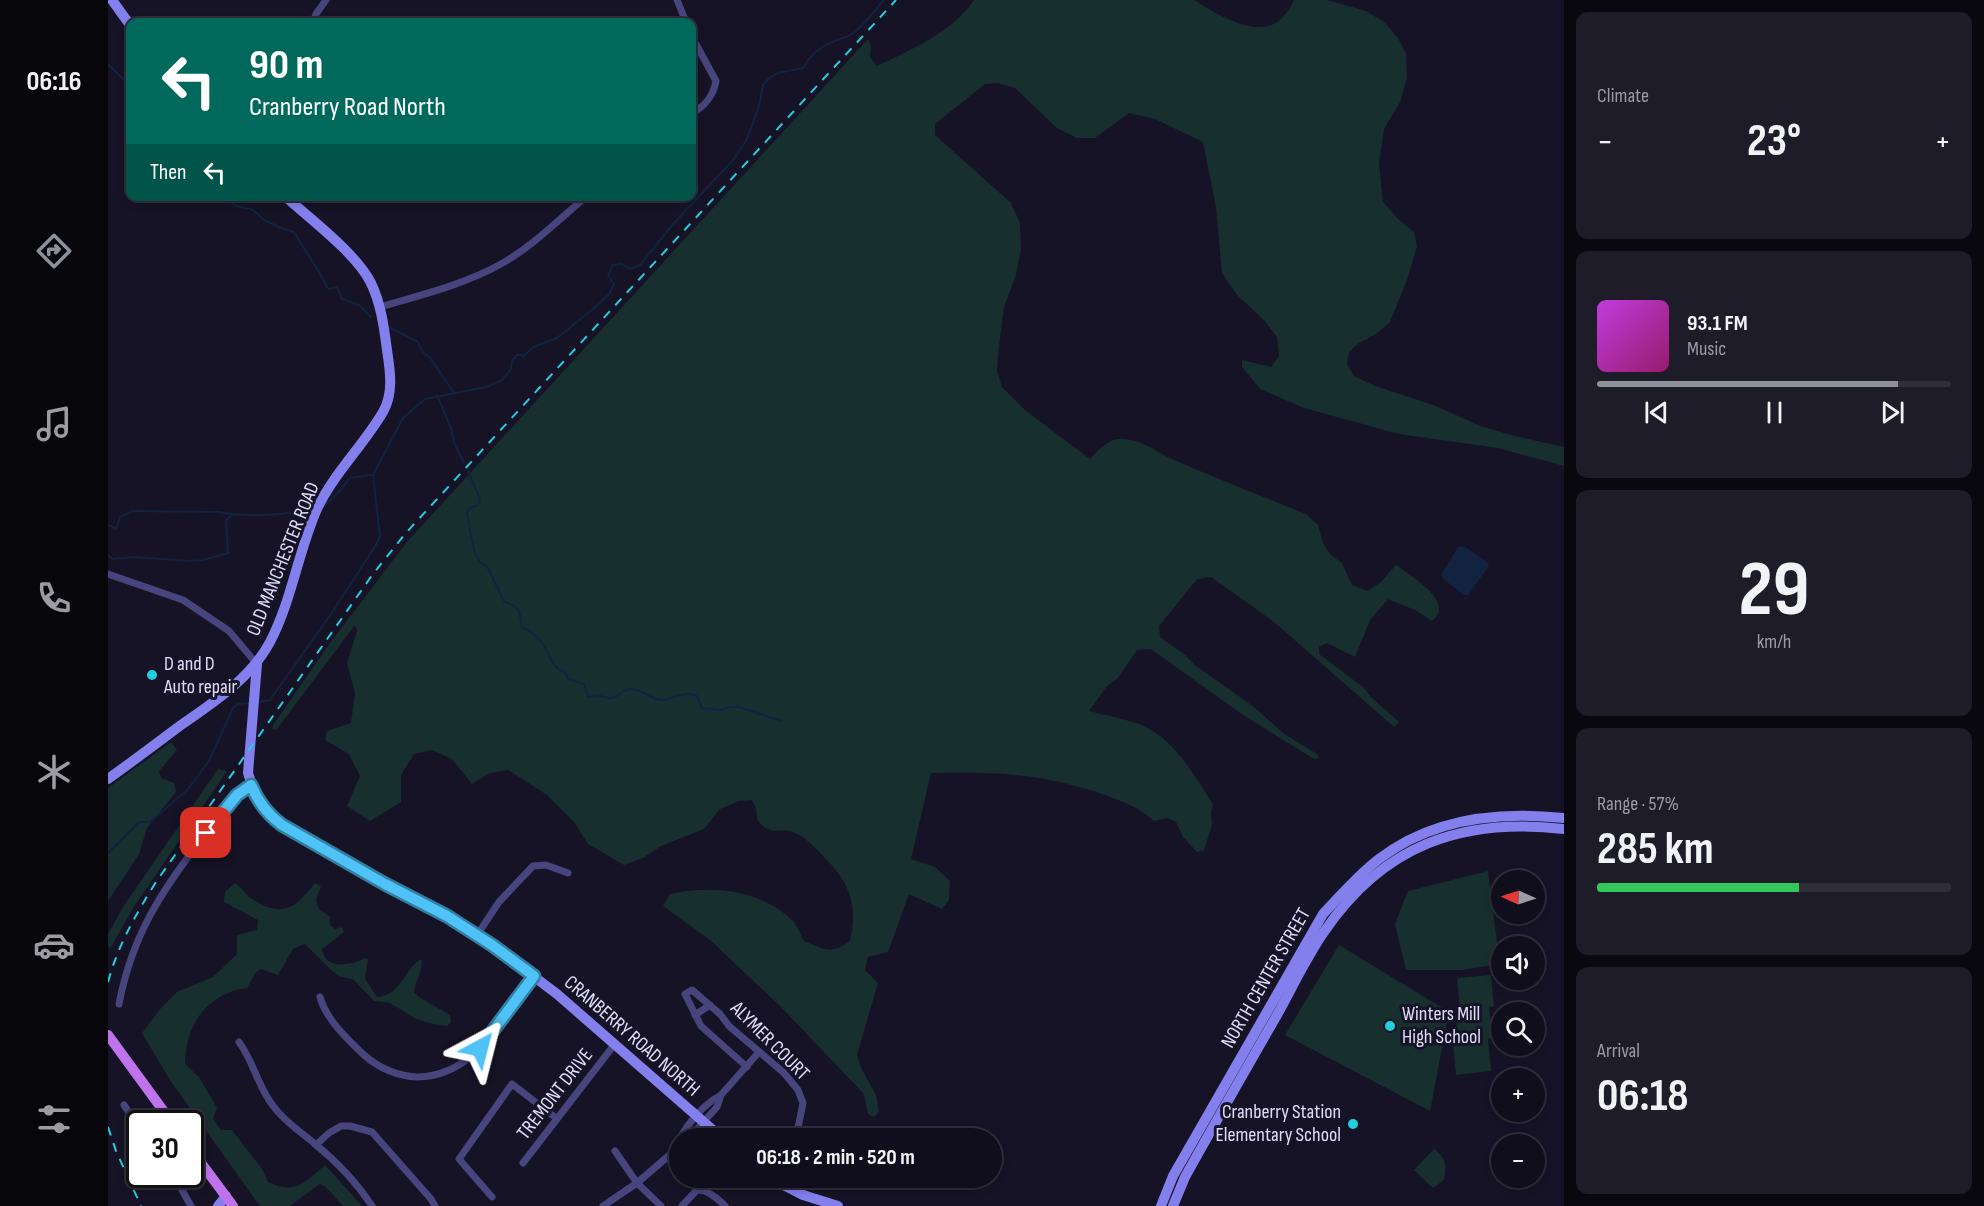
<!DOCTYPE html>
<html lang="en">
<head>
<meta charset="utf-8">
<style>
  body { margin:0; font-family:"Sofia Sans Condensed",sans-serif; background:#1e1c29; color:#f1f3f6; height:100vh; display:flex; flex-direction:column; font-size:22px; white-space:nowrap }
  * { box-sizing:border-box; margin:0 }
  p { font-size:20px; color:#9c9ca3 }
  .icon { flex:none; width:33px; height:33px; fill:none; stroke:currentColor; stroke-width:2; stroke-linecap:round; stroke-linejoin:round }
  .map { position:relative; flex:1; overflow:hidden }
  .details { display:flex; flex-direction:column; gap:12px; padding:12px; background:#09080f; width:420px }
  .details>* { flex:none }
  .banner { position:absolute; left:18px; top:18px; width:570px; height:183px; border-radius:12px; box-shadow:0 3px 9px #0003,0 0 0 2px #302e3b; background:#00695c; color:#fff; overflow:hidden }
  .needle { width:39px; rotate:273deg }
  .fabs { position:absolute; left:1383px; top:870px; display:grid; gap:12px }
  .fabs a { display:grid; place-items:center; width:54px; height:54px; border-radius:50%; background:#100e1c; box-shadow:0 3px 9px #0003,0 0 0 2px #302e3b; font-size:30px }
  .speed { position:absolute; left:18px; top:1110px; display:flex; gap:12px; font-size:30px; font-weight:700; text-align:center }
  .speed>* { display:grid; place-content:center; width:78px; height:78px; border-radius:50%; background:#100e1c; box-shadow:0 3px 9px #0003,0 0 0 2px #302e3b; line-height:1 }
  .speed .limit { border:3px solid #111; border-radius:9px; background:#fff; color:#111 }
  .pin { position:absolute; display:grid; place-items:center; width:51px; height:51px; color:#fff; margin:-26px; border-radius:12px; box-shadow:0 3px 9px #0006 }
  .me { position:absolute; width:66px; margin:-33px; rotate:38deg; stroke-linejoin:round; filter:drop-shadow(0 0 4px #0008) }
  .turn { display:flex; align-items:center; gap:21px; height:126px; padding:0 24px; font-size:27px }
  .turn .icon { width:78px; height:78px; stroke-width:2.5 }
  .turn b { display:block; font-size:42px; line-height:51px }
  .then { display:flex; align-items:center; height:57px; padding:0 24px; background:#0003; gap:12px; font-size:22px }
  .big { font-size:45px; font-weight:700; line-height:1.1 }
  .details .widget { flex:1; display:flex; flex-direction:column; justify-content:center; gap:9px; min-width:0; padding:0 21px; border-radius:12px; background:#1e1c29 }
  .details .dial { align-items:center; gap:0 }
  .dial b { font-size:78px; line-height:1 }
  .song { display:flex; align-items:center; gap:18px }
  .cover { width:72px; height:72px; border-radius:9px; background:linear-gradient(135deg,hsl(290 70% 55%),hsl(320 70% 35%)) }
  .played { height:6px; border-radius:3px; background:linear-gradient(90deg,#8c9099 85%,#302e3b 85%) }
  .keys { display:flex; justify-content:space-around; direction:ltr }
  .heat { display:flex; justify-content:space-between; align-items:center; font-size:33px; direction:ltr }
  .charge { height:9px; border-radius:4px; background:linear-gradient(90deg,#34c759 57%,#302e3b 0) }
  .trip { position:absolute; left:561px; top:1128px; width:333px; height:60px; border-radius:30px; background:#100e1c; box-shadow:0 3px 9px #0003,0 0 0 2px #302e3b; font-weight:700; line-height:60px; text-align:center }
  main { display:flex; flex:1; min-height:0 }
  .dock { display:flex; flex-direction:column; width:108px; justify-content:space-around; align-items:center; background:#06060b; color:#9c9ca3 }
  .dock .icon { width:42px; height:42px }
  .dock .on { color:#8c9099 }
  .dock b { font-size:27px; color:#f1f3f6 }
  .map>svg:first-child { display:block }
  .green { fill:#172f2e }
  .water { fill:#122340 }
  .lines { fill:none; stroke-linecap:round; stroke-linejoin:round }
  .stream { stroke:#122340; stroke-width:2 }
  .street { stroke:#47447e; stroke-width:7 }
  .secondary { stroke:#8380ed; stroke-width:10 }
  .primary { stroke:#be72eb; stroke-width:10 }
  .rail { stroke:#22cee0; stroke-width:2; stroke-dasharray:9 8; stroke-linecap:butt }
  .route-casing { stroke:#337fa1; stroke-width:15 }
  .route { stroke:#4fc3f7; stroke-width:10 }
  .poi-dot { fill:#22cee0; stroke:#161326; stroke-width:2 }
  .labels { text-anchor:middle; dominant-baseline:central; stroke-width:6; stroke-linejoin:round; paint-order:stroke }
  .street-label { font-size:20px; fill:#e0ddfa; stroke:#161326 }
  .poi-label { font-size:20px; fill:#e0ddfa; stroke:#161326; text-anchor:start }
</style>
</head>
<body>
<main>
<nav class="dock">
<b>06:16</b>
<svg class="icon on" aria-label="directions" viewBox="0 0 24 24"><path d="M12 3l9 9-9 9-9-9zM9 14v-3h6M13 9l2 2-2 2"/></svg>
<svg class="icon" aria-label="music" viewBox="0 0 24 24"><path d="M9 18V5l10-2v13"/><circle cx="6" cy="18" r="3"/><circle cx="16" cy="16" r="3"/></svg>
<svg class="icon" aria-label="phone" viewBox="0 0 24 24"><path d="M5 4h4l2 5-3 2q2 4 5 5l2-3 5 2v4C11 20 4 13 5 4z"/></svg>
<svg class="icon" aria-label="climate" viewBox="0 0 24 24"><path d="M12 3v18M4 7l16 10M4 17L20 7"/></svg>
<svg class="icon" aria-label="car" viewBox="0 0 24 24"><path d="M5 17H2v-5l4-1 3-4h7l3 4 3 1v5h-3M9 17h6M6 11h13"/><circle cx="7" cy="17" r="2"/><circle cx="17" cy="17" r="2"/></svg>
<svg class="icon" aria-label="filters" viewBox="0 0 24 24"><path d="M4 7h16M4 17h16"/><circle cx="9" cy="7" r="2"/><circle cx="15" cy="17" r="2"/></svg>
</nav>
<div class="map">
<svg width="1456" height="1206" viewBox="0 0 1456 1206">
  <rect width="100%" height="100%" fill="#161326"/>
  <g class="green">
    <path d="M 866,0 L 1086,0 C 1109,14 1153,43 1176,16 C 1180,12 1183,5 1186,0 L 1219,0 L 1258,11 L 1276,22 L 1290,38 L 1298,54 L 1299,78 L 1292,102 L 1276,129 L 1271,164 L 1275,202 L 1290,219 L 1306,232 L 1309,246 L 1299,280 L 1282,322 L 1268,334 L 1251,343 L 1241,352 L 1239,365 L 1246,376 L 1267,386 L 1328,406 L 1372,426 L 1407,436 L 1456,447 L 1456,466 L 1390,448 L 1291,434 L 1196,408 L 1152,389 L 1134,367 L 1134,360 L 1163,367 L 1171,356 L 1169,337 L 1156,320 L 1129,295 L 1114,273 L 1108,207 L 1095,142 L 1047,119 L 1021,113 L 987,138 L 969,138 L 949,128 L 907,88 L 890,83 L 877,84 L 827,124 L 827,135 L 903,203 L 912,223 L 913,249 L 908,275 L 896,307 L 891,346 L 889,371 L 894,387 L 917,410 L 982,459 C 991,450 1001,437 1016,439 C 1035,440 1050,453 1066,460 C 1110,479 1154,496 1198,514 L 1210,525 L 1215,543 L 1223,555 L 1234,563 L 1244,585 L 1259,591 L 1273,582 L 1288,565 C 1301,575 1349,602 1324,621 L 1309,611 L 1280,599 L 1262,620 L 1247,657 L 1219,643 L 1211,647 L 1211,654 L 1255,687 L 1263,697 L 1291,722 L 1286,727 L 1166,622 L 1103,577 L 1089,579 L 1051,626 L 1052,637 L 1077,655 L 1087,665 L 1146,707 L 1175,733 L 1209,754 L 1211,758 L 1206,759 L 1135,715 L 1043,649 L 1029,650 L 1009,679 L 999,686 L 981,711 C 1000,716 1019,719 1036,726 C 1067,740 1087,777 1105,804 L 1103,812 L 1104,825 L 1096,850 L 1089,852 L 1075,837 L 1068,822 L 1060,818 L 1046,821 C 1029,806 1018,803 997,795 C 937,774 886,771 823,773 L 803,859 L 827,867 L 842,881 L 841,900 L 834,909 L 801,894 L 780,952 L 760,957 L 757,970 L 770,983 L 749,1055 L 753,1068 L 768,1095 L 771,1111 L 766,1117 L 760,1114 L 756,1094 L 673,1007 L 602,940 L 555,906 L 562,894 C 604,885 652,889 685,921 C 690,926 692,935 696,941 C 716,949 723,955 742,941 C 750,905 742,883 716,857 C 708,848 698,838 687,833 C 679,828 667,833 659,829 C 656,828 651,822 649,819 L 648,808 L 644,800 L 631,801 L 612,809 L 596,829 L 553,846 L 535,858 L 516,865 L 480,844 L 466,822 L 439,795 L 400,770 L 382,773 L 364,784 L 344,759 L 324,750 L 306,754 L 293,775 L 293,802 L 262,821 L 239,806 L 252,776 L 241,754 L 217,740 L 219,731 L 243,723 L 247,693 L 239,663 L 249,631 L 247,625 L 169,729 L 164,730 L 165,725 L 222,643 L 298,543 L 760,39 L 763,45 L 762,57 L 769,66 C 802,50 845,32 866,0 Z"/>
    <path d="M 63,742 L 69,750 L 51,771 L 53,778 L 66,783 L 68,792 L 39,828 L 31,854 L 0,901 L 0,788 Z"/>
    <path d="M 110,769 L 119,771 L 25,908 L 2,949 L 0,946 L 0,934 L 15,907 Z"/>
    <path d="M 1380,871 L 1391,958 L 1385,965 L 1354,970 L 1298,970 L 1287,924 L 1300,891 Z"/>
    <path d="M 127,883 C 134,887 137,895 144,899 C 175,919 187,908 207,883 L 213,886 L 208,900 L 211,909 L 222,917 L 222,925 L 227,929 L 234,927 L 236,932 L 214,949 C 217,971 243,965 257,958 L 260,959 L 257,979 L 269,997 C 292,997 296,969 313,959 C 316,970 307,980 306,992 L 311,997 L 342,1015 L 343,1022 L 339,1026 L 325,1024 L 308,1019 L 282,1003 L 266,1001 L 245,979 L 233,977 L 224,971 L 197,944 L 185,949 L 170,975 L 153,969 L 148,972 L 139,988 C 98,994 78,1024 77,1064 L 91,1077 L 109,1108 L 105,1119 L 113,1130 L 124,1130 L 154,1169 L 160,1182 C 188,1195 196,1183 217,1165 L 254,1206 L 235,1206 L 218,1187 L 212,1184 L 182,1206 L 152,1206 L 62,1080 L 34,1033 L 53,1008 L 69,992 L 105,977 L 129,954 L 129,935 L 149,930 L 150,920 L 116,902 L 117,892 Z"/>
    <path d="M 1231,945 L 1341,1012 L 1322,1111 L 1177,1035 Z"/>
    <path d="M 1383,975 L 1386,1006 L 1381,1007 L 1385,1038 L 1380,1039 L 1383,1071 L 1348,1075 L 1345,1043 L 1350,1042 L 1347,1011 L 1352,1010 L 1349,978 Z"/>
    <path d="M 1326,1149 C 1338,1158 1339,1166 1336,1180 L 1325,1188 L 1306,1170 Z"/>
  </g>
  <path class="water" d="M 1356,546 L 1378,561 L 1381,566 L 1360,595 L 1356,595 L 1334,578 L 1334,573 L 1350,547 Z"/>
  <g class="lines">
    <g class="stream">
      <path d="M 0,64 L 22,86"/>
      <path d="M 112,196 L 129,206 L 145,210 L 156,220 L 173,228 L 186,232 C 197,251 210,268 219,287 L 221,289 L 229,287 L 234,299 L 251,305 L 263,317"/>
      <path d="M 281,327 L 310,342 L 313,350 L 323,359 L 346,393"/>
      <path d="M 329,395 L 343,428 L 347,445 L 356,463"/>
      <path d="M 360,471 L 372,499 L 370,505 L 362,508 L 359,513 C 363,527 363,563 379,566 L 396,601 C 413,609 411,609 414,627 C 422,631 431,638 436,646 C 443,656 444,670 458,672 L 460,679 L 476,684 L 480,697 C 493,693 493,698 503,698 C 512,697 515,688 524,689 C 535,689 544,701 555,700 C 568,699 571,692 588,695 L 594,708 L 612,710 L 620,707 L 631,707 L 673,721"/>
      <path d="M 217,505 L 229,494 L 242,478 L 264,475"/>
      <path d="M 0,525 L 8,529 L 12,517 L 25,511 L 110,512 L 124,514"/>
      <path d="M 0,555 L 5,559 L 25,557 L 82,561 L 95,560 L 120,553 L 118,520 L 125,514 C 152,516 180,516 205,507"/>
      <path d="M 149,702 L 162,700 L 223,614 L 268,545 L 272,536 L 265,475 L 295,418 L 317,399 L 378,387 L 394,380 L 403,369 L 404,361 L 409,355 L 414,355 L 415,357 L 425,347 L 449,338 L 491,304 L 502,293 L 506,284 L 500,275 L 505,265 L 513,264 L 522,269 L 532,265 L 565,224 L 626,159 L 639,139 L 651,106 L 655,85 L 661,78 L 670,73 L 695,68 C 701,57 710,48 722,43 C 729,39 736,39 744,34 C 756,26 766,11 776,0"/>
      <path d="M 0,853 L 31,822 L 42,822 L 79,790 L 101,761 L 125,708 L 130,704 L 141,703"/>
    </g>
    <g class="street">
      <path d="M 569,0 L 578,22"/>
      <path d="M 205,22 L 208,14 L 218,0"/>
      <path d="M 584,37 L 608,81 C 605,97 597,106 584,113"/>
      <path d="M 272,307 C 313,295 355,285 393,264 C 425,246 451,219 479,196"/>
      <path d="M 0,574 L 75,600 L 121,631 L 149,664"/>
      <path d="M 369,935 L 391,902 L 425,866 L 438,865 L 460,873"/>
      <path d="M 212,997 C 218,1019 239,1039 256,1055 C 271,1068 289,1076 309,1077 C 367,1077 396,1017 426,976"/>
      <path d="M 11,1004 C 24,935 54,890 96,836 C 111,817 123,798 143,785"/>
      <path d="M 587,1015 L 602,1005"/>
      <path d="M 131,1042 C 146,1062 150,1088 166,1107 C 177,1122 193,1132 207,1144 C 229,1162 249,1183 264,1206"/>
      <path d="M 639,1067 L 593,1026 L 577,994 L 584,990 L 612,1014 L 621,1026 L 676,1073 L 690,1090 L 695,1103 L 688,1138"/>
      <path d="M 16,1105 L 32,1129"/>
      <path d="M 572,1138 C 581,1122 596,1104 613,1095 L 651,1052"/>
      <path d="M 581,1138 L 609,1107 L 613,1095"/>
      <path d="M 208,1145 L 221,1133 L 233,1126 L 242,1126 L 264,1132 L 323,1199 L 327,1206"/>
      <path d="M 507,1151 L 529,1183 L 553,1206"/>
      <path d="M 415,1163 L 506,1045"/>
      <path d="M 65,1174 L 83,1206"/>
      <path d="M 384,1197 L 351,1159 L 404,1084 L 448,1118"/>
      <path d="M 495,1206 L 529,1183 L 572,1146"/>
      <path d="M 574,1206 L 589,1190 C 600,1190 609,1198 617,1206"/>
    </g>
    <g class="secondary">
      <path d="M 4,0 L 22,25"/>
      <path d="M 149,664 L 140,773 L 148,797 L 163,817 L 277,884 L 338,916 L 384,945 L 449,994 L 614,1138"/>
      <path d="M 0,779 C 25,761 49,743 73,725 C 106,702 143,678 162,642 C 184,600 190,552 209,509 C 226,473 255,446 275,412 C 286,393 282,370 279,350 C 276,327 273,304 263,283 C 248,253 203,220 177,196"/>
      <path d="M 662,1178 L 695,1195 L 730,1206"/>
      <path d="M 110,1206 L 118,1196"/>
      <path d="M 1053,1206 L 1065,1176 L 1215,914 C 1233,895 1250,875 1271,859 C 1324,818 1391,811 1456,818"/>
      <path d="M 1065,1206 L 1077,1177 C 1107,1123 1138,1069 1169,1015 C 1184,988 1198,958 1216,932 C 1275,845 1354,817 1456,829"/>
    </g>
    <g class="primary">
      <path d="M 0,1035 L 65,1124"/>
      <path d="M 82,1148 L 125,1206"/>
    </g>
    <g class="rail">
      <path d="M 0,982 C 10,945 28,914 48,882 L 265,574 L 297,534 L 788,0"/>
      <path d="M 0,1127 L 8,1151 L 33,1206"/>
    </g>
  </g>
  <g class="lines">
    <defs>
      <path id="route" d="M 98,833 L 129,795 L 143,785 C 150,802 159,814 174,825 L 277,884 L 339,916 L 384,945 L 426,976 L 372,1048"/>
    </defs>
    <use href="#route" class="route-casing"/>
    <use href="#route" class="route"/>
  </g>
  <g class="poi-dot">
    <circle cx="44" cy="675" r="6"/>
    <circle cx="1282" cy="1026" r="6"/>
    <circle cx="1245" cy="1124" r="6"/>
  </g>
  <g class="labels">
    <g class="street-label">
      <text transform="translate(175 559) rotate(-68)">OLD MANCHESTER ROAD</text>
      <text transform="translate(1158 978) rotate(-60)">NORTH CENTER STREET</text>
      <text transform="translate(524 1036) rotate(41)">CRANBERRY ROAD NORTH</text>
      <text transform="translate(662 1041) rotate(45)">ALYMER COURT</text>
      <text transform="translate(447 1094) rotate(-52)">TREMONT DRIVE</text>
    </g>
    <g class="poi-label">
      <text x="56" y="664">D and D<tspan x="56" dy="23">Auto repair</tspan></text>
      <text x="1294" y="1014">Winters Mill<tspan x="1294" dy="23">High School</tspan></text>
      <text x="1233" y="1112" text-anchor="end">Cranberry Station<tspan x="1233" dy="23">Elementary School</tspan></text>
    </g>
  </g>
</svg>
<div class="fabs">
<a><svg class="needle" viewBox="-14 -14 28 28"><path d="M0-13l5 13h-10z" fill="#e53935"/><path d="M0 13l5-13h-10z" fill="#9c9ca3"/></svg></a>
<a><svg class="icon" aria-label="sound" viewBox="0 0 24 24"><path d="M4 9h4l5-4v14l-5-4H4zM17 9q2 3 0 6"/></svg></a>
<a><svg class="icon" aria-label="search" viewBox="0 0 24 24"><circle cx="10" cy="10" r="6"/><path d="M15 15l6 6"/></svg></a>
<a>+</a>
<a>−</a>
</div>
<div class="speed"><div class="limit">30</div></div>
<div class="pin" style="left:98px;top:833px;background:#d93025"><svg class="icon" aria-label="arrive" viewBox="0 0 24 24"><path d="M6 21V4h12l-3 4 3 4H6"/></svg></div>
<svg class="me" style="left:372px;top:1048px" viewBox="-20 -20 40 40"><path d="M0-17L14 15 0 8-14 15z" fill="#4fc3f7" stroke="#fff" stroke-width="4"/></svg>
<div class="trip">06:18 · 2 min · 520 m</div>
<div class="banner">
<div class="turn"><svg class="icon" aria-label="left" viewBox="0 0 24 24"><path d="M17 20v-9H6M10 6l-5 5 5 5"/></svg><div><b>90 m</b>Cranberry Road North</div></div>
<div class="then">Then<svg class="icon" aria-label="left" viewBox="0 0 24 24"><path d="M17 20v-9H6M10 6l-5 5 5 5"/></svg></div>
</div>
</div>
<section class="details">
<div class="widget"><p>Climate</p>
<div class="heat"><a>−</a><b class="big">23°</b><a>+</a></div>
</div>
<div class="widget">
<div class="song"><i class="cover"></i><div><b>93.1 FM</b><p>Music</p></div></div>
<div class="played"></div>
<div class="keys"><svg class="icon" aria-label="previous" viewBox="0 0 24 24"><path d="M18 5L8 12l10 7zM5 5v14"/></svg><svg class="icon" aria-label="pause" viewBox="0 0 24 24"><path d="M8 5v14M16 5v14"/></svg><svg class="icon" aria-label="next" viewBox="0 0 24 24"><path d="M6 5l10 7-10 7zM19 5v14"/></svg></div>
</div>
<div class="widget dial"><b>29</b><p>km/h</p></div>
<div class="widget"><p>Range · 57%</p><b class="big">285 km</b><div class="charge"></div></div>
<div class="widget"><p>Arrival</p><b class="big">06:18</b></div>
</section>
</main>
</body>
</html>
